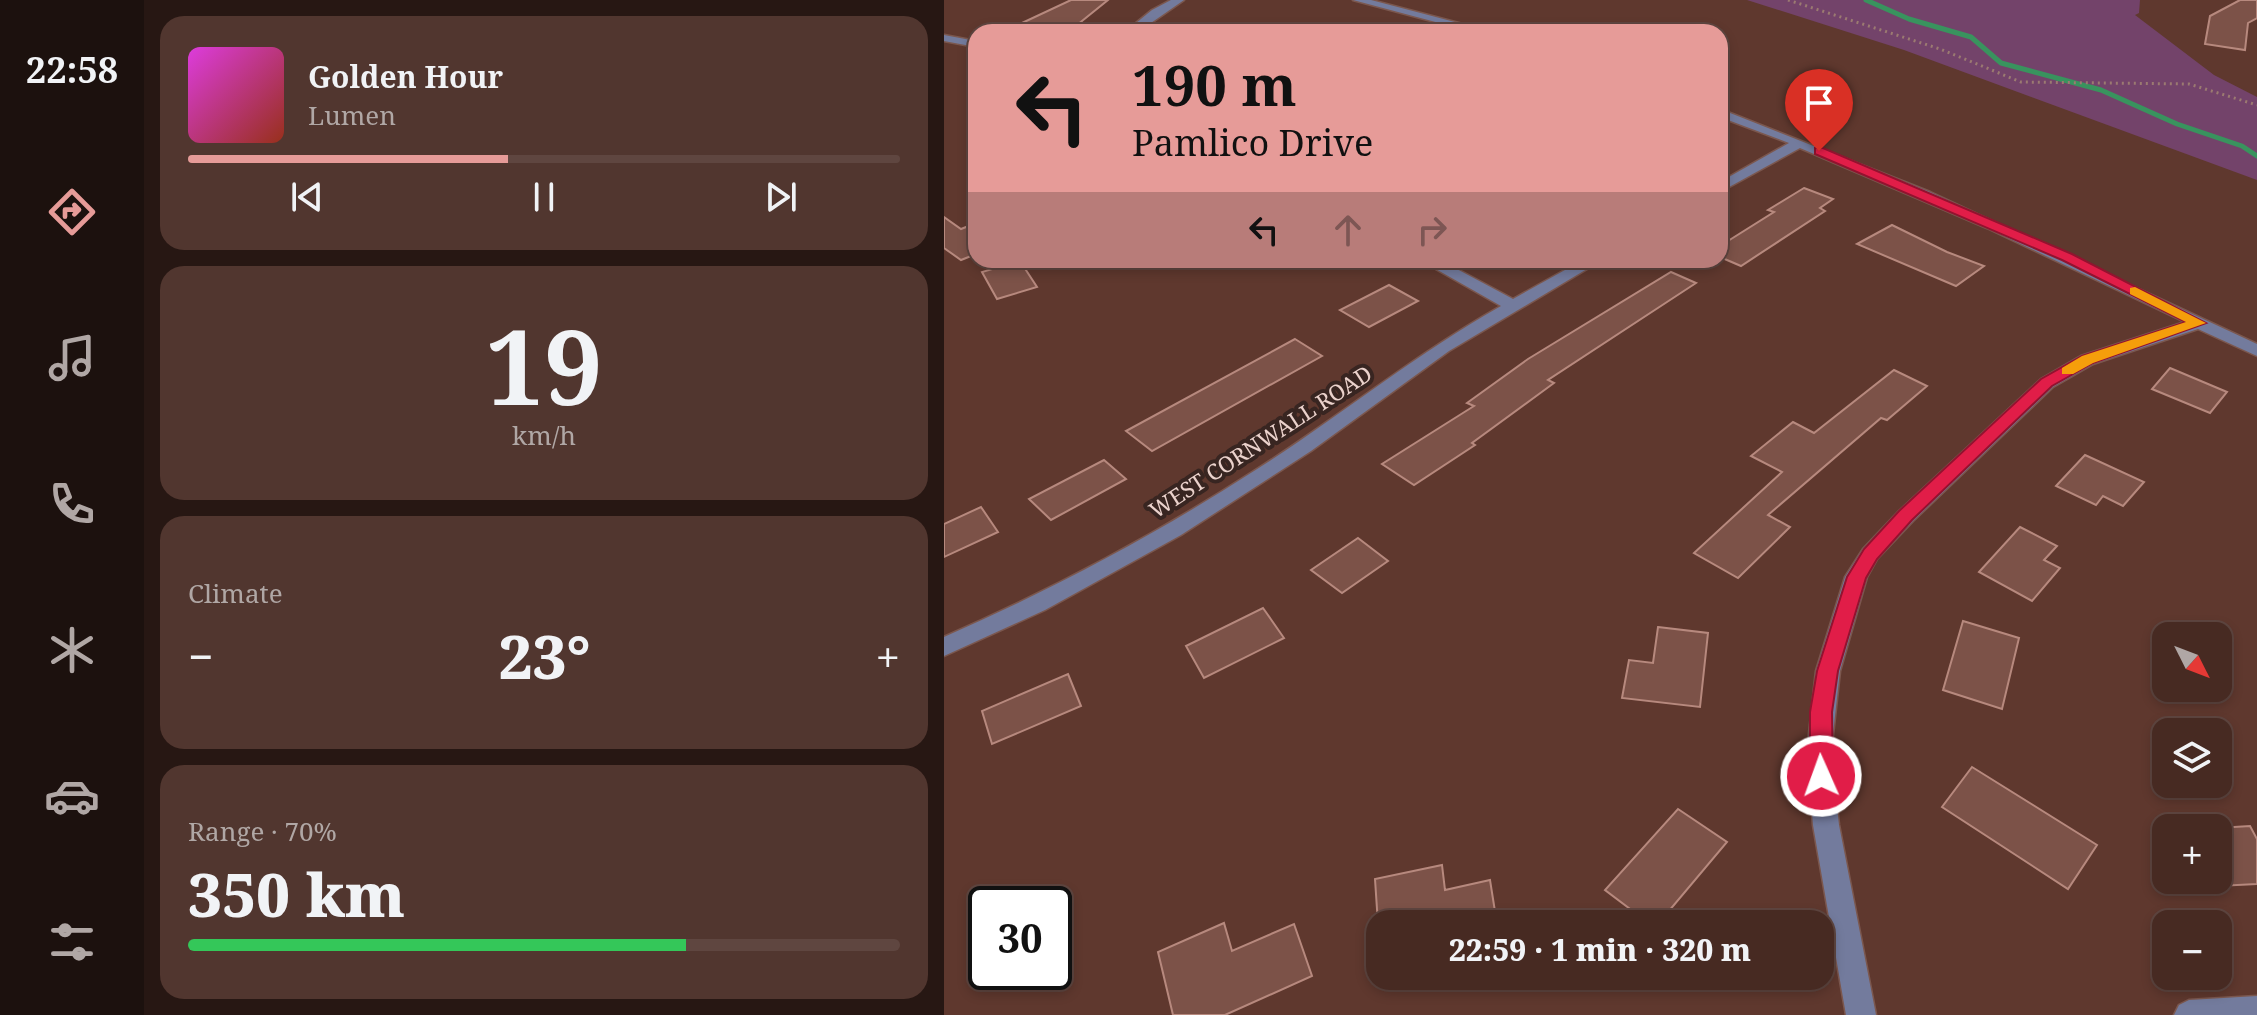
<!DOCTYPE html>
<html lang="en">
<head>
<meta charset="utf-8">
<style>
  body { margin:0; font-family:"Noto Serif",serif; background:#51362f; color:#f1f3f6; height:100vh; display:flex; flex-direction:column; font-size:30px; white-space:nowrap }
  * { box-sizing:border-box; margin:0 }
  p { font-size:26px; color:#b0a7a5 }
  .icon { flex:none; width:44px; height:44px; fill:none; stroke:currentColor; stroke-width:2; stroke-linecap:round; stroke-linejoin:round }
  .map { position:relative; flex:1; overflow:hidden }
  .drawer { display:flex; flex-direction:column; gap:16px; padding:16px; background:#271713; width:800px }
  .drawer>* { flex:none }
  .banner { position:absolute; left:24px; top:24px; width:760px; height:244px; border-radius:24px; box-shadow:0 4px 12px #0003,0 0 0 2px #5f4640; background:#e69b98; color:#111; overflow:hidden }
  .needle { width:52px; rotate:132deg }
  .fabs { position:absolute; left:1208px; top:622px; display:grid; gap:16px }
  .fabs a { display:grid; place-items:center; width:80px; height:80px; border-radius:16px; background:#472a22; box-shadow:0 4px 12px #0003,0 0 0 2px #5f4640; font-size:40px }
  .speed { position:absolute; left:24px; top:886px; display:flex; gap:16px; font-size:40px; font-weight:700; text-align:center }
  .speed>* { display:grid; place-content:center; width:104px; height:104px; border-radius:50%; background:#472a22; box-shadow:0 4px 12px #0003,0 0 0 2px #5f4640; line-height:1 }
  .speed .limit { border:4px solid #111; border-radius:12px; background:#fff; color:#111 }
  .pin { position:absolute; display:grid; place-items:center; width:68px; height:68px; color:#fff; margin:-82px -34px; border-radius:50% 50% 50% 0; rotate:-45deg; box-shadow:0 0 8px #0007 }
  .pin .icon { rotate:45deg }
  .me { position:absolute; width:88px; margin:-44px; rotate:358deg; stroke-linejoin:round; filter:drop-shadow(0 0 6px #0008) }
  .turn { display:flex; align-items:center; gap:28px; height:168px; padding:0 32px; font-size:36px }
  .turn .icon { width:104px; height:104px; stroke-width:2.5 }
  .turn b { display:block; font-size:56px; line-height:68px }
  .lanes { display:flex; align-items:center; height:76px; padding:0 32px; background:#0003; justify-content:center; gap:40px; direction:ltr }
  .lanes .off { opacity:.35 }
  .big { font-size:60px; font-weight:800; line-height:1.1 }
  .drawer .card { flex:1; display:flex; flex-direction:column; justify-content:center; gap:12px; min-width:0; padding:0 28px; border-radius:24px; background:#51362f }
  .drawer .dial { align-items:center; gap:0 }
  .dial b { font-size:104px; line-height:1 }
  .song { display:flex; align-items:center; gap:24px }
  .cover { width:96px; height:96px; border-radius:12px; background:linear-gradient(135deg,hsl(300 70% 55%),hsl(10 70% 35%)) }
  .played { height:8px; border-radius:4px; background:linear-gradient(90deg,#e69b98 45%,#5f4640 45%) }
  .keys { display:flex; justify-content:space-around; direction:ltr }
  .heat { display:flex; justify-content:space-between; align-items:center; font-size:44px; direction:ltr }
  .charge { height:12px; border-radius:6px; background:linear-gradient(90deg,#34c759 70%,#5f4640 0) }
  .trip { position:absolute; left:422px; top:910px; width:468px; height:80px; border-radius:24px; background:#472a22; box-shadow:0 4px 12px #0003,0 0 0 2px #5f4640; font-weight:800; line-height:80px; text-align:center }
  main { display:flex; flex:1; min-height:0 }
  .dock { display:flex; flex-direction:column; width:144px; justify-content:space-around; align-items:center; background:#1c110e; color:#b0a7a5 }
  .dock .icon { width:56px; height:56px }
  .dock .selected { color:#e69b98 }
  .dock b { font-size:36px; color:#f1f3f6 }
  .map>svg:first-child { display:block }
  .green { fill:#73436a }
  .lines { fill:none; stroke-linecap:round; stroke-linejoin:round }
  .stream { stroke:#39935e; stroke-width:5 }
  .building { fill:#7c5248; stroke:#b7897e; stroke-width:2 }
  .minor-casing { stroke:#7b574e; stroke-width:3 }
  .path { stroke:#9b7a71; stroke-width:3; stroke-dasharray:2 4; stroke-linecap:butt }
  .minor { fill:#737b9d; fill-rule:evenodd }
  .route { fill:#e11d48; stroke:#92132f; stroke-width:2 }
  .slow { fill:#f59e0b }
  .labels { text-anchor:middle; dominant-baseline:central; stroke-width:8; stroke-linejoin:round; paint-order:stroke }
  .street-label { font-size:22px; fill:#ebd2cc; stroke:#382521 }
</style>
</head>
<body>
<main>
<nav class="dock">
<b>22:58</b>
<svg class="icon selected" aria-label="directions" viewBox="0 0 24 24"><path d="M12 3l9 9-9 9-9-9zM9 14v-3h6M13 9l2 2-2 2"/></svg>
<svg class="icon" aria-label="music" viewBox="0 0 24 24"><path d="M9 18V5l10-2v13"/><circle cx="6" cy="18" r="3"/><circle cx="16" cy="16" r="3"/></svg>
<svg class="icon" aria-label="phone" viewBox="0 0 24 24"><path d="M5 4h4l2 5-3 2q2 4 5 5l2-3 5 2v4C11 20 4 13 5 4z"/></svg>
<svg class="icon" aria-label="climate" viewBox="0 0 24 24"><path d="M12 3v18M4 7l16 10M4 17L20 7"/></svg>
<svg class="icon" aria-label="car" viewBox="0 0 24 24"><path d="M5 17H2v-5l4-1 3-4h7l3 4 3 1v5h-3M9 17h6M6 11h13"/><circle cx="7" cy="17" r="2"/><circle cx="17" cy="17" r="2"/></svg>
<svg class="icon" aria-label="filters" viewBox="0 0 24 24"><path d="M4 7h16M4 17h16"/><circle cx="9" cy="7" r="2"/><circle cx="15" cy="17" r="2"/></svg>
</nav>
<section class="drawer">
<div class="card">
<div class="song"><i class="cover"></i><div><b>Golden Hour</b><p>Lumen</p></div></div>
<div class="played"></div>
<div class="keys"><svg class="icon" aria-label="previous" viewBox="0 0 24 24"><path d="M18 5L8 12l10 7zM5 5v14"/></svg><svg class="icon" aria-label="pause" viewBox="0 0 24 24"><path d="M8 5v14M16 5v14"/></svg><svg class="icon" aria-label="next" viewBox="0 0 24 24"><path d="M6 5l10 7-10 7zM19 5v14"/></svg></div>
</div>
<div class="card dial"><b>19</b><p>km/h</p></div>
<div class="card"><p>Climate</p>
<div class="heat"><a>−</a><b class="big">23°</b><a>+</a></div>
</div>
<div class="card"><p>Range · 70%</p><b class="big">350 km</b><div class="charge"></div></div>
</section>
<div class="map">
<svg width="1313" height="1015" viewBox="0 0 1313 1015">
  <rect width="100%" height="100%" fill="#5f382e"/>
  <path class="green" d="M 803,0 L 1196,0 L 1195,13 L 1191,15 L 1270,75 L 1313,97 L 1313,180 L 960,50 Z"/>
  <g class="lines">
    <path class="stream" d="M 922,0 L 965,19 L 1027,37 L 1057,63 L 1157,90 L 1233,124 L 1298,146 L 1313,156"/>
  </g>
  <g class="building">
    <path d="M 127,0 L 164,0 L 133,25 L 78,23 Z"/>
    <path d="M 1296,0 L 1313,0 L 1313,18 L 1304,23 L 1301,50 L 1261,44 L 1266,16 Z"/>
    <path d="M 860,188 L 889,199 L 876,208 L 881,211 L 797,266 L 776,257 L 776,246 L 830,212 L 824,210 Z"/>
    <path d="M 0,217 L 17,229 L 32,223 L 32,254 L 17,260 L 0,248 Z"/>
    <path d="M 948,225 L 1003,252 L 1040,266 L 1012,286 L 913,244 Z"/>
    <path d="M 76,261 L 93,287 L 53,299 L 38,272 Z"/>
    <path d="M 727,272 L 752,283 L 604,380 L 610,383 L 528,443 L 531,445 L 470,485 L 438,464 L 530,406 L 523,403 L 584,359 Z"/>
    <path d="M 445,285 L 474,301 L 425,327 L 396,310 Z"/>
    <path d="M 351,339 L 378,356 L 208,451 L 182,431 Z"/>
    <path d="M 1226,368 L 1283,392 L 1266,413 L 1208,389 Z"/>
    <path d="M 950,370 L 983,386 L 943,420 L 937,418 L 824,515 L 846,527 L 794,578 L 750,553 L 838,472 L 807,456 L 849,422 L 870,433 Z"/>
    <path d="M 1141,455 L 1200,482 L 1179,506 L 1159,496 L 1152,505 L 1112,486 Z"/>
    <path d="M 160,460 L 182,479 L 107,520 L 85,499 Z"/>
    <path d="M 37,507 L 54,532 L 0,557 L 0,524 Z"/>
    <path d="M 1076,527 L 1113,546 L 1100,560 L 1116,568 L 1088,601 L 1035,572 Z"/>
    <path d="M 414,538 L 444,561 L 398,593 L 367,570 Z"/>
    <path d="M 319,608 L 340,638 L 260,678 L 242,646 Z"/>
    <path d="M 1019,621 L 1075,638 L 1058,709 L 999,690 Z"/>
    <path d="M 714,627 L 764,633 L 756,707 L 678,698 L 685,660 L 709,663 Z"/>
    <path d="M 124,674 L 137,706 L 48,744 L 38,711 Z"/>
    <path d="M 1028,767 L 1153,845 L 1124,889 L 998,807 Z"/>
    <path d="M 734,809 L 783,842 L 714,924 L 706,924 L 661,890 Z"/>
    <path d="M 1306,826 L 1313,839 L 1313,884 L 1274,886 L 1274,828 Z"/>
    <path d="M 498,865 L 501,890 L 546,880 L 553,924 L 434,924 L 431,879 Z"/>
    <path d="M 280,923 L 288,951 L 350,924 L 368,976 L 281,1015 L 229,1015 L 214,952 Z"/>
  </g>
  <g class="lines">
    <defs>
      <g id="minor">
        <path d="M 227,0 L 240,0 L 194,32 L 181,32 L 208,10 Z"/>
        <path d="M 409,0 L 427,0 L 549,32 L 529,32 Z"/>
        <path d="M 0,35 L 32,41 L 32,47 L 0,41 Z"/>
        <path d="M 776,109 L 986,192 L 1313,344 L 1313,356 L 1254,329 L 1149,364 L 1109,387 L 969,521 L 933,559 L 923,577 L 896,671 L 887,752 L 895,825 L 932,1015 L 902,1015 L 869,825 L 863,752 L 872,671 L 901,577 L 919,549 L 955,511 L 1097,379 L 1137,356 L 1241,322 L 1043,228 L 856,148 L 776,192 L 776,182 L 845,143 L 776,117 Z"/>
        <path d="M 476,260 L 496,260 L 569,299 L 639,260 L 658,260 L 505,351 L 367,451 L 237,535 L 101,610 L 0,656 L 0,637 C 107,590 211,535 310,471 C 394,418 470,355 557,306 Z"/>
        <path d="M 1313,996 L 1313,1015 L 1230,1015 L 1235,1005 L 1245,1000 Z"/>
      </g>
    </defs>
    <use href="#minor" class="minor-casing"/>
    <path class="path" d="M 844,0 L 996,49 L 1077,82 L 1245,84 L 1313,105"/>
    <use href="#minor" class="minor"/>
  </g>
  <path class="route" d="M 871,148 L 879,148 L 1128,254 L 1262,323 L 1149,363 L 1108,386 L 968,520 L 933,559 L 922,578 L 894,671 L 888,712 L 889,776 L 885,783 L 877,786 L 869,783 L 866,776 L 866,712 L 873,671 L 903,577 L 920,549 L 955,511 L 1097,379 L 1138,356 L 1242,322 L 1118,260 L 871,154 Z"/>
  <path class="slow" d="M 1191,287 L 1262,323 L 1149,363 L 1129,374 L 1118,374 L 1118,368 L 1138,356 L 1242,322 L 1186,294 L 1186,288 Z"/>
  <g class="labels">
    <g class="street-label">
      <text transform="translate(316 441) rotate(-33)">WEST CORNWALL ROAD</text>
    </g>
  </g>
</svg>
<div class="fabs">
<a><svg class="needle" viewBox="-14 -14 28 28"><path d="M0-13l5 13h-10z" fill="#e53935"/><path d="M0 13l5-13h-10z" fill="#b0a7a5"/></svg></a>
<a><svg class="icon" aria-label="layers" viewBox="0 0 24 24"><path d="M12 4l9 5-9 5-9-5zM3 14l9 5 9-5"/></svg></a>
<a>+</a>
<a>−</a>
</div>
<div class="speed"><div class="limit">30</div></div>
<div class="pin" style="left:875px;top:151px;background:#d93025"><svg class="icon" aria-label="arrive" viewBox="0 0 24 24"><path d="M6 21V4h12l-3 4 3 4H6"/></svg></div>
<svg class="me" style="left:877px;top:776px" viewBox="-20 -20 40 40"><circle r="17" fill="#e11d48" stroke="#fff" stroke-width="3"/><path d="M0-11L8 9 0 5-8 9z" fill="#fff"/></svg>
<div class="trip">22:59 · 1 min · 320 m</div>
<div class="banner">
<div class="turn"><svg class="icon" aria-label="left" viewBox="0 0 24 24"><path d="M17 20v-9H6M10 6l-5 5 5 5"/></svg><div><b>190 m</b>Pamlico Drive</div></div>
<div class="lanes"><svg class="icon" aria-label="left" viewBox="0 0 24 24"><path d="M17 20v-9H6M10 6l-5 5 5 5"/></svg><svg class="icon off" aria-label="ahead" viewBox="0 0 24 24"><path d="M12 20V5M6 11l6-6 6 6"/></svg><svg class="icon off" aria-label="right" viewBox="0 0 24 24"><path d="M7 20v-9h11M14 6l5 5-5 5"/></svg></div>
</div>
</div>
</main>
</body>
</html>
